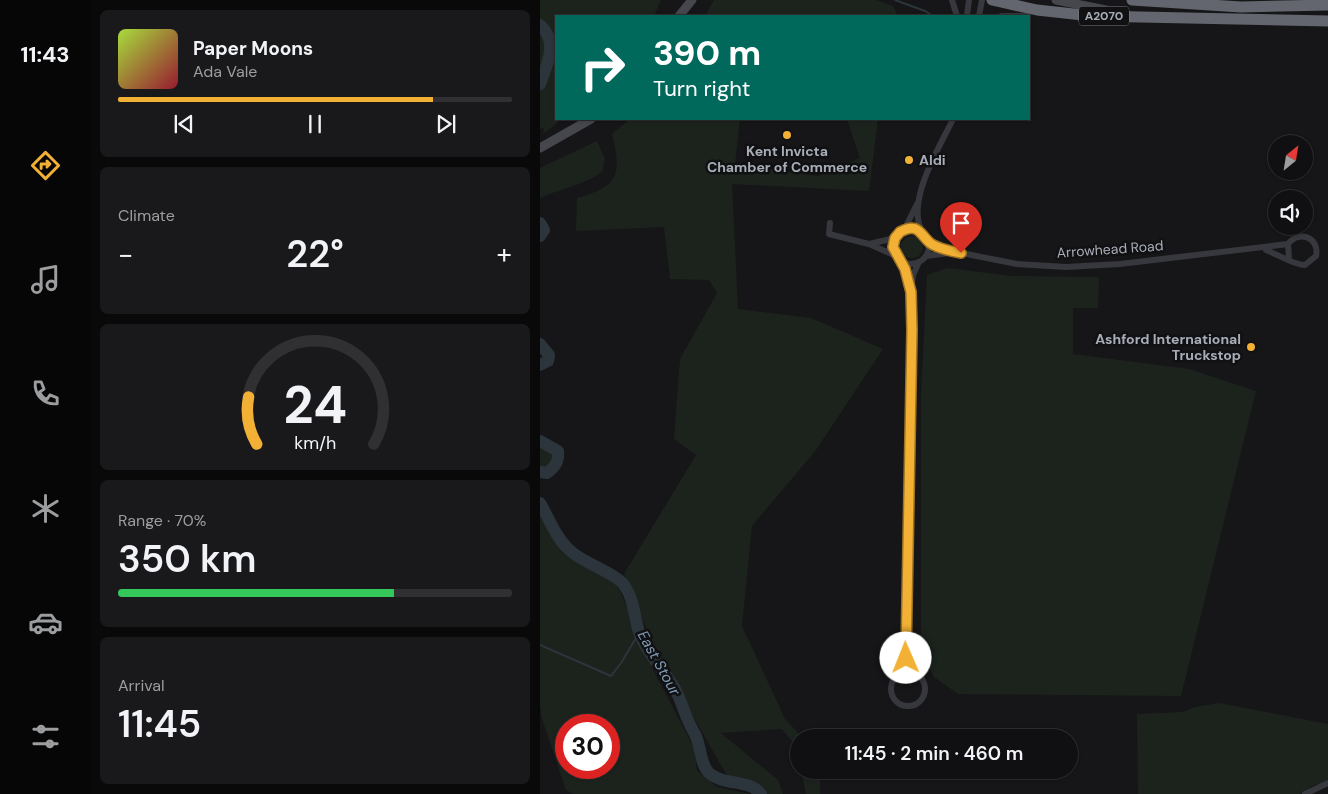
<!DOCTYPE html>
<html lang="en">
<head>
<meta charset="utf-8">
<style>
  body { margin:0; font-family:"DM Sans",sans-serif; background:#19191b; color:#f1f3f6; height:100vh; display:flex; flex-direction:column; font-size:19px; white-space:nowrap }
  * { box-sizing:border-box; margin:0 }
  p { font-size:16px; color:#9c9d9f }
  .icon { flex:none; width:28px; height:28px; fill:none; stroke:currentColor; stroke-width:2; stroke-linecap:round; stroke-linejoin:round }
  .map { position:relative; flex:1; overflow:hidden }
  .side { display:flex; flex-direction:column; gap:10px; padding:10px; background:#09090a; width:450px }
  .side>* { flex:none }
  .top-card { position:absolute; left:15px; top:15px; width:475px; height:105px; border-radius:0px; box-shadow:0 1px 4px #0004,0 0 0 1px #303032; background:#00695c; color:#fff; overflow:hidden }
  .needle { width:32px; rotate:30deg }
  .fabs { position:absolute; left:728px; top:135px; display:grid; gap:10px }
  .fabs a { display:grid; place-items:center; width:45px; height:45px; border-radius:50%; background:#101012; box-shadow:0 1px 4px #0004,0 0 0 1px #303032; font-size:25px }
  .speed { position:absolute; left:15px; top:714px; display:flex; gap:10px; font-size:25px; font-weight:700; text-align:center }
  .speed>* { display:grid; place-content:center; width:65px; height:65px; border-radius:50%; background:#101012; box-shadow:0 1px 4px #0004,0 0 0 1px #303032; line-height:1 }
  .speed .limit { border:8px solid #d22; background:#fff; color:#111 }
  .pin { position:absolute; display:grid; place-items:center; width:42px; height:42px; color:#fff; margin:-51px -21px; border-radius:50% 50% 50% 0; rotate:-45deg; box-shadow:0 0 5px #0007 }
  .pin .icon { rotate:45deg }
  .me { position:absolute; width:55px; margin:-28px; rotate:359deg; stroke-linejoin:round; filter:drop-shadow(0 0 4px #0008) }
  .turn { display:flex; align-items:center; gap:18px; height:105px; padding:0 15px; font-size:22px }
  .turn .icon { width:65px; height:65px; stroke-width:2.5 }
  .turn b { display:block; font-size:35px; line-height:42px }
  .big { font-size:38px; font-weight:600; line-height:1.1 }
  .side .tile { flex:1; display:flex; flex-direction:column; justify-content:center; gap:8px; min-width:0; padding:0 18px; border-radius:8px; background:#19191b }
  .side .dial { align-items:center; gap:0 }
  .dial svg { height:130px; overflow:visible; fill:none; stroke:#303032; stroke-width:7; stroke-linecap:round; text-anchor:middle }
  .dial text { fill:#f1f3f6; stroke:none }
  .song { display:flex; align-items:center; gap:15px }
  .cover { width:60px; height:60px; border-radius:8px; background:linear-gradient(135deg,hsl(80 70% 55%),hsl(350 70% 35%)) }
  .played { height:5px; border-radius:2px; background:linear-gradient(90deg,#f2b134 80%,#303032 80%) }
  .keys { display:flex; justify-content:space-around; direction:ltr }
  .heat { display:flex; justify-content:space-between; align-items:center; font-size:28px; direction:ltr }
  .charge { height:8px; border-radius:4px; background:linear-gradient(90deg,#34c759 70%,#303032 0) }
  .trip { position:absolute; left:250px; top:729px; width:288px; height:50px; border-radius:25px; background:#101012; box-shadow:0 1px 4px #0004,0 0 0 1px #303032; font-weight:600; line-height:50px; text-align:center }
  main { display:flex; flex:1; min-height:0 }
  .dock { display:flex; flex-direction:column; width:90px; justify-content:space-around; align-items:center; background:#060607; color:#9c9d9f }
  .dock .icon { width:35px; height:35px }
  .dock .active { color:#f2b134 }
  .dock b { font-size:22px; color:#f1f3f6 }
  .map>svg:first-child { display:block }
  .green { fill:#1c231d; fill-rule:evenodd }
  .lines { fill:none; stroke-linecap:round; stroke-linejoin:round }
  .stream { stroke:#2c353c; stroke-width:2 }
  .river { stroke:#2c353c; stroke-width:12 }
  .street { stroke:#37383d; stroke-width:6 }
  .secondary { stroke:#45474d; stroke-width:9 }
  .highway { stroke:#63666e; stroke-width:11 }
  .route-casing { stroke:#9d7322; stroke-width:12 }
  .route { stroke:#f2b134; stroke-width:9 }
  .poi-dot { fill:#f2b134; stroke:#111113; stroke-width:2 }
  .labels { text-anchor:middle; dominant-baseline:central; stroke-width:5; stroke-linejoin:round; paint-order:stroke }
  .shield { fill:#111113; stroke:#7b7e86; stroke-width:1 }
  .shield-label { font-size:12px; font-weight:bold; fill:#a8adb8 }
  .poi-label { font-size:14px; font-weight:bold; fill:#a8adb8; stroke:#111113 }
  .street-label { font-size:14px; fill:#a8adb8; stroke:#111113 }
  .water-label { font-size:15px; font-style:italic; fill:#7f9bb3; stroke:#111113 }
</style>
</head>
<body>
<main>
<nav class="dock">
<b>11:43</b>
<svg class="icon active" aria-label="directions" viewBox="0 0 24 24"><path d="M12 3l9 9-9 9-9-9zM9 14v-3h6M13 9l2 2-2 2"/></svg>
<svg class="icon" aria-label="music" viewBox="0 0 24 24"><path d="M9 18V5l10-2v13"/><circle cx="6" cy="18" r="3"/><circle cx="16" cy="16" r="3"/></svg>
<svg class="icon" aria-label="phone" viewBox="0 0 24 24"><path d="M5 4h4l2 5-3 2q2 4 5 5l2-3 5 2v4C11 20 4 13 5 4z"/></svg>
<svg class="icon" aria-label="climate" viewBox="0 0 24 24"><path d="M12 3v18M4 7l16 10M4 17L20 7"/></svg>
<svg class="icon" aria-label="car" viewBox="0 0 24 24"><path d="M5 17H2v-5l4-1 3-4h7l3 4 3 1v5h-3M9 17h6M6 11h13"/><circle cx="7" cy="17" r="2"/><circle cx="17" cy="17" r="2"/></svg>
<svg class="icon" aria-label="filters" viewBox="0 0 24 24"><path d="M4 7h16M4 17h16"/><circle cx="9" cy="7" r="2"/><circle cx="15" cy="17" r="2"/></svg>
</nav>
<section class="side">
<div class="tile">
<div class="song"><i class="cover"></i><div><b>Paper Moons</b><p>Ada Vale</p></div></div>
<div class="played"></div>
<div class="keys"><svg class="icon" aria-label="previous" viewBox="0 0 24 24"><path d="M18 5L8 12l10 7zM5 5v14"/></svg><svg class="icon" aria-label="pause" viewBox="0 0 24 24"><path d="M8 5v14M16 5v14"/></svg><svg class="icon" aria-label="next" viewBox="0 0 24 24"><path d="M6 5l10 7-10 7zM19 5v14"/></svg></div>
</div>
<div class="tile"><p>Climate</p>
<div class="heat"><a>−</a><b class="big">22°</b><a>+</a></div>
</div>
<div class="tile dial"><svg viewBox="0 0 100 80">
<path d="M14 69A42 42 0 1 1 86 69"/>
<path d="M14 69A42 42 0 0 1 9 40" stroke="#f2b134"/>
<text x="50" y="56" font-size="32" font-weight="700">24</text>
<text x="50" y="72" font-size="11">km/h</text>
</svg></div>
<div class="tile"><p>Range · 70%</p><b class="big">350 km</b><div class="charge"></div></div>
<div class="tile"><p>Arrival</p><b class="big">11:45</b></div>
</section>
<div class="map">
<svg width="788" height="794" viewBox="0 0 788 794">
  <rect width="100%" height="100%" fill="#161618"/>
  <g class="green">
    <path d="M 0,0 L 121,0 L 114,16 L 16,16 L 16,119 L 22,119 L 3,134 L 4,128 L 0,129 Z"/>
    <path d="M 174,0 L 336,0 L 353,6 L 358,16 L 165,16 Z"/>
    <path d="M 90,119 L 200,119 L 195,164 L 278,176 L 320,158 L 307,119 L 338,119 L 329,191 L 192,184 L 198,309 L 271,318 L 343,349 L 276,450 L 212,526 L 202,626 L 245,719 L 262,737 L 259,738 L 259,750 L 242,729 L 181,733 L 238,780 L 243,794 L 222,794 L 215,782 L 187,776 L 113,645 L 84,574 L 156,455 L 134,439 L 140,359 L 177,293 L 169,280 L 130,279 L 124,227 L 36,231 L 37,198 C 79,186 82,175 72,134 Z"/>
    <path d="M 57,141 L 65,159 L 62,172 C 43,186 21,188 0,198 L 0,168 Z"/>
    <circle cx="372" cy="247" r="11"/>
    <path d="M 408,268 L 471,276 L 559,277 L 558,308 L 533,308 L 533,354 L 649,369 L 716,391 L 641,696 L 418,694 L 394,677 L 381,652 L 381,393 L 387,275 Z"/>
    <path d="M 0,446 L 13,453 L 11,464 L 6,468 L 0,467 Z"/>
    <path d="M 0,514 L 24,554 L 77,585 L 92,618 L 98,641 L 154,748 L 157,771 L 177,787 L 210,794 L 34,794 L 26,790 L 2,719 L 0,705 ZM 26,725 L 69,725 L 69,768 L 26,768 Z"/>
    <path d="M 679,703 L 788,724 L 788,780 L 772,786 L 760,794 L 598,794 L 597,714 L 643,712 L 655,707 Z"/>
    <path d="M 261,770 L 280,770 L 280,794 L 266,794 Z"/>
  </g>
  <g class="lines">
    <g class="stream">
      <path d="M 355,0 L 385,11 L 393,16"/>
      <path d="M 0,645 L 71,676 L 81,663 L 99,633"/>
    </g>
    <g class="river">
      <path d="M 0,25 C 19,42 7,64 0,84"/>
      <path d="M 0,223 L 4,230 L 0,236"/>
      <path d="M 0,344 L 9,355 L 8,361 L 0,365"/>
      <path d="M 0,441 L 18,451 C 19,462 15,467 7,473 L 0,472"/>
      <path d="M 0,503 C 10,520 17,541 33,553 C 45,563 78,575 84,585 C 95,600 94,619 100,635 C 108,654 124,671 135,689 C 143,704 146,720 155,734 C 161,746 160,764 169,773 C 184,786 209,779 221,794"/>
    </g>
    <g class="street">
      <path d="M 412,0 L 417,16"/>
      <path d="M 427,16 L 429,0"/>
      <path d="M 439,16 L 442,0"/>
      <path d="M 461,16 L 488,16"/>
      <path d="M 290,223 L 289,234 L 329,244 L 356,256"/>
      <circle cx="371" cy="246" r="18"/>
      <path d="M 364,230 L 377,204"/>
      <path d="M 383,233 C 364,203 400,147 413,119"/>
      <path d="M 388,242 L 406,250 L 477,264 L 526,267 L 580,264 L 748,244"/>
      <path d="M 329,244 L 355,238"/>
      <path d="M 726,250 C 737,254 756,266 765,265 L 776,256 C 780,238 759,229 748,244 L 749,259"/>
      <path d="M 386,256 L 409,253"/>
      <path d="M 362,261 L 369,286"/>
      <path d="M 367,672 L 365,643 L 371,449 L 371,292 L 373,275 L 379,262"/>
      <circle cx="368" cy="689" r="17"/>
      <path d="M 765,794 L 788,783"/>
    </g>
    <g class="secondary">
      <path d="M 516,0 L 586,14"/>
      <path d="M 139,16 L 152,0"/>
      <path d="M 0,148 L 51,119"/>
    </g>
    <g class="highway">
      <path d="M 452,0 L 497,10 L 552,16 L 788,21"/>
      <path d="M 592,0 L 701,7 L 788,5"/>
    </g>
  </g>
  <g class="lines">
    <defs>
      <path id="route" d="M 366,658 L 372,330 L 371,292 L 365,269 L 353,247 L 355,238 L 360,232 C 378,222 380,234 390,243 C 398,249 411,251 421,253"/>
    </defs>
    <use href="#route" class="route-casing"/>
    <use href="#route" class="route"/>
  </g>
  <g class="poi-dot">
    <circle cx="247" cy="135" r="5"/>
    <circle cx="369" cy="160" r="5"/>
    <circle cx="711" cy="347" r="5"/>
  </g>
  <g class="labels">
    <rect class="shield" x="539" y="6.5" width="50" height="19" rx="4"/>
    <g class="shield-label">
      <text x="564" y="16">A2070</text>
    </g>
    <g class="poi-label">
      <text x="247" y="151">Kent Invicta<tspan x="247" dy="16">Chamber of Commerce</tspan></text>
      <text x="379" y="160" text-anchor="start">Aldi</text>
      <text x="701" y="339" text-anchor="end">Ashford International<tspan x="701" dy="16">Truckstop</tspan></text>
    </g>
    <g class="street-label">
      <text transform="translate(570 249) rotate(-4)">Arrowhead Road</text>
    </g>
    <g class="water-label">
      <text transform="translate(119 663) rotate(61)">East Stour</text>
    </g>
  </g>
</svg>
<div class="fabs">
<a><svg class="needle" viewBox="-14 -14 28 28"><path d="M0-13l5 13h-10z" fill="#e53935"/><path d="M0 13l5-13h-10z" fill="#9c9d9f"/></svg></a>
<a><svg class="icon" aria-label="sound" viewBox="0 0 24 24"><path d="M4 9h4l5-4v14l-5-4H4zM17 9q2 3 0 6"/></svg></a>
</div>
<div class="speed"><div class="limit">30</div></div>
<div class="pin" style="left:421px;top:253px;background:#d93025"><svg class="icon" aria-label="arrive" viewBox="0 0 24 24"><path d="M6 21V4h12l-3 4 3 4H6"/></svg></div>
<svg class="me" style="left:366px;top:658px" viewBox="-20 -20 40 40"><circle r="19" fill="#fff"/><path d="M0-13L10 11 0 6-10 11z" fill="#f2b134"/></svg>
<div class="trip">11:45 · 2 min · 460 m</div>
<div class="top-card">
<div class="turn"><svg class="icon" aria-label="right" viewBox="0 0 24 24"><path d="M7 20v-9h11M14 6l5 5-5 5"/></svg><div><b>390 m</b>Turn right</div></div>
</div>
</div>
</main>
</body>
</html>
